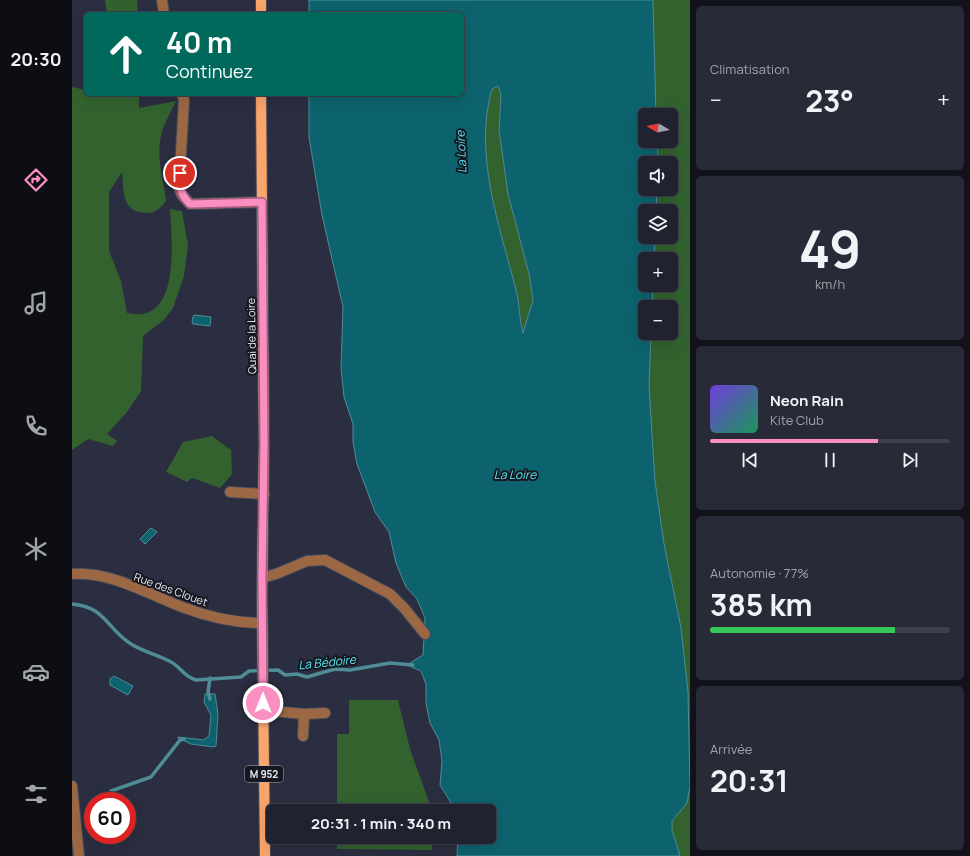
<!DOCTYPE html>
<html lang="fr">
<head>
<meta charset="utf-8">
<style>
  body { margin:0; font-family:Manrope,sans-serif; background:#282a38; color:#f1f3f6; height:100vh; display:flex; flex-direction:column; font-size:15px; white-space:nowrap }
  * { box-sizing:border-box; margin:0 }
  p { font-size:13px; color:#a2a4ab }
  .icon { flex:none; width:22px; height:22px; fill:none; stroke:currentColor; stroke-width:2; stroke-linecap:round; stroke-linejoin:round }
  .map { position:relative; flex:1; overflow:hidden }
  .details { display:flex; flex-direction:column; gap:6px; padding:6px; background:#12131a; width:280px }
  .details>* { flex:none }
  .banner { position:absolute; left:12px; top:12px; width:380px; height:84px; border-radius:6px; box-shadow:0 4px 16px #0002,0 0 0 1px #3d3f4c; background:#00695c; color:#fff; overflow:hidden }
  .needle { width:26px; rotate:279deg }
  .tools { position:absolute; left:566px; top:108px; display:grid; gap:8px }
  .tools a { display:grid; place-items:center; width:40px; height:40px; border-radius:6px; background:#202230; box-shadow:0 4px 16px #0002,0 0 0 1px #3d3f4c; font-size:20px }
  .speed { position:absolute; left:12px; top:792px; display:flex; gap:8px; font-size:20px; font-weight:700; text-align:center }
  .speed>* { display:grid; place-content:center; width:52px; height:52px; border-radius:50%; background:#202230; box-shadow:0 4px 16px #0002,0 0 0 1px #3d3f4c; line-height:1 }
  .speed .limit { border:6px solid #d22; background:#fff; color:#111 }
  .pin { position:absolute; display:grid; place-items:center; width:34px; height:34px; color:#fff; margin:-17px; border:2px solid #fff; border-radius:50%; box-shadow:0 1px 4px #0007 }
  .me { position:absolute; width:44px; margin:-22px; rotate:0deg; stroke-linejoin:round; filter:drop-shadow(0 0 3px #0008) }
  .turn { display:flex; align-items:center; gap:14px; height:84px; padding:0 16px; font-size:18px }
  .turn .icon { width:52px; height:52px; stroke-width:2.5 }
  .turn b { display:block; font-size:28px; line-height:34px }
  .big { font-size:30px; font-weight:700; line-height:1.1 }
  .details .card { flex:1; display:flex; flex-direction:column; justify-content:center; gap:6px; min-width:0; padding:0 14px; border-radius:6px; background:#282a38 }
  .details .dial { align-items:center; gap:0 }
  .dial b { font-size:52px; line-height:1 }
  .song { display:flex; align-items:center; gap:12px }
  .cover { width:48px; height:48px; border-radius:6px; background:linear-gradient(135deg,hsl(260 70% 55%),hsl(150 70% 35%)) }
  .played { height:4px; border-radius:2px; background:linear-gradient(90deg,#fc8fc2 70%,#3d3f4c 70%) }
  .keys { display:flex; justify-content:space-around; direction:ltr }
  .heat { display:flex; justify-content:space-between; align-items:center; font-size:22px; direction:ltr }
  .charge { height:6px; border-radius:3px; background:linear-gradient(90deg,#34c759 77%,#3d3f4c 0) }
  .trip { position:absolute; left:194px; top:804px; width:230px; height:40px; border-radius:6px; background:#202230; box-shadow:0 4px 16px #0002,0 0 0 1px #3d3f4c; font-weight:700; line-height:40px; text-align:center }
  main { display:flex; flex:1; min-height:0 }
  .tab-bar { display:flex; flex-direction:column; width:72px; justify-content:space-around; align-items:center; background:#0d0e13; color:#a2a4ab }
  .tab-bar .icon { width:28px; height:28px }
  .tab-bar .current { color:#fc8fc2 }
  .tab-bar b { font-size:18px; color:#f1f3f6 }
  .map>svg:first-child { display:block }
  .green { fill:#33622f; fill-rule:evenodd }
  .water { fill:#0d636d; stroke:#4f8c96; fill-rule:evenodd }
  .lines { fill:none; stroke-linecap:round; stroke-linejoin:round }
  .stream { stroke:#4f8c96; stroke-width:3.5 }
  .minor-casing { stroke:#494c5d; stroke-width:12 }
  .major-casing { stroke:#494c5d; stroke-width:12 }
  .minor { stroke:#9c6844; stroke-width:10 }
  .major { stroke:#faa569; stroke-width:10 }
  .route-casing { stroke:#a45d7e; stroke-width:10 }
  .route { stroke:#fc8fc2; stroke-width:7 }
  .labels { text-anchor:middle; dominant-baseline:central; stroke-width:4; stroke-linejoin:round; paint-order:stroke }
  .shield { fill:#16171f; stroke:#a9abb6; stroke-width:1 }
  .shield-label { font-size:10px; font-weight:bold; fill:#e8ebf6 }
  .street-label { font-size:11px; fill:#e8ebf6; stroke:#16171f }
  .water-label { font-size:12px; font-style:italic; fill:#56e7fa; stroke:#16171f }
</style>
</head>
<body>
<main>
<nav class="tab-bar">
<b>20:30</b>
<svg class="icon current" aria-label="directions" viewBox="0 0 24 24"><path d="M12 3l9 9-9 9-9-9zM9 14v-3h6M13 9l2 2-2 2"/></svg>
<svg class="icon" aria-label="music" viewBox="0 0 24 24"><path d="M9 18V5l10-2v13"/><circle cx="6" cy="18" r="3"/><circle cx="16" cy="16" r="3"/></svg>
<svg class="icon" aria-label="phone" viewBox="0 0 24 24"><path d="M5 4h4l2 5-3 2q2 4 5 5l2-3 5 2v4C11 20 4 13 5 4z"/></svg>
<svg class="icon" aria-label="climate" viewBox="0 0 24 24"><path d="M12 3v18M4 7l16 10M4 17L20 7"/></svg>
<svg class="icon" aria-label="car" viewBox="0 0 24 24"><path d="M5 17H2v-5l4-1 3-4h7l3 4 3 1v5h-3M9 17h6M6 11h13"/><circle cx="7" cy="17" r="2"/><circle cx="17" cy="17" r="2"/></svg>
<svg class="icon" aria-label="filters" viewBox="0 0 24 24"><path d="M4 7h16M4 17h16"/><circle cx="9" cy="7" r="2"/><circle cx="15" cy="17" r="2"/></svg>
</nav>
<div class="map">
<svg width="618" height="856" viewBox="0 0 618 856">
  <rect width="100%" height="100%" fill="#2b2e40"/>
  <g class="green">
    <path d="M 33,0 L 65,0 L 66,14 L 35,14 Z"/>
    <path d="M 478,0 L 618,0 L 618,856 L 608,856 L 600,830 L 600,821 ZM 573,115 L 599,115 L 599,141 L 573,141 ZM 573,163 L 599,163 L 599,189 L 573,189 ZM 573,211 L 599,211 L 599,237 L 573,237 ZM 573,259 L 599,259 L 599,285 L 573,285 ZM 573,307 L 599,307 L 599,333 L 573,333 Z"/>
    <path d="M 426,86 L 429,95 L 427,130 L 436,194 L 457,274 L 461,300 L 451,334 C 449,320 448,305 444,291 C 429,226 400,156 420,89 Z"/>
    <path d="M 0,87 L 14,90 L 14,94 L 67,94 L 67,108 L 104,101 C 98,114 89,128 88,142 C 85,161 92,182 94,201 C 88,208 83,214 73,213 C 49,211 52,191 50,172 L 37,192 L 37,251 L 49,281 L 55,313 C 109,326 100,241 98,209 L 110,211 L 116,245 L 112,276 L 101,308 L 92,320 L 71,336 L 69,391 L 55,412 L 35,434 L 45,441 L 41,446 L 16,439 L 0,450 Z"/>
    <path d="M 140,436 L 159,450 L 160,474 L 148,488 L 120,478 L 115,482 L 94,472 L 111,442 Z"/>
    <path d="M 277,700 L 326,700 L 338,749 L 358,805 L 358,811 L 265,811 L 265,734 L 277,734 Z"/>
    <path d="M 265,837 L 359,837 L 360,850 L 265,849 Z"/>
  </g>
  <g class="water">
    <path d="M 237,0 L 581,0 L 584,115 L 573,115 L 573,141 L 585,141 L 586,160 L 585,163 L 573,163 L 573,189 L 585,189 L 584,211 L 573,211 L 573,237 L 583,237 L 582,259 L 573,259 L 573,285 L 581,285 L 580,307 L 573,307 L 573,333 L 579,333 L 577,386 L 583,481 L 592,544 L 609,628 L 616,692 L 618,787 L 615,803 L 600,821 L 600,830 L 608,856 L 385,856 L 386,837 L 417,837 L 417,811 L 380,811 L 379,803 L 368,785 L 370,761 L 367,740 L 358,723 L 354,703 L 354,684 L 349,671 L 335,665 L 351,655 L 353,618 L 345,599 L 334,587 L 324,563 L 317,532 L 303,512 L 285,464 L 281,442 L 281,424 L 272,397 L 269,368 L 271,307 L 250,215 L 237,137 L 237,94 L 390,94 L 390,14 L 237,14 ZM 426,86 L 429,95 L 427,130 L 436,194 L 457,274 L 461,300 L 451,333 C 447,319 448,304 444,290 C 428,227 401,154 420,89 Z"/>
    <path d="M 122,315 L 139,317 L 138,326 L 121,324 L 120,320 Z"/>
    <path d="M 79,528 L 85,532 L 73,544 L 68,539 Z"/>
    <path d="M 42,676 L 61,686 L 56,695 L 38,685 L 38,679 Z"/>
    <path d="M 133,694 L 143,694 L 146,714 L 144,746 L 141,747 L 119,744 L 106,738 L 106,737 L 132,740 L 137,736 L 139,715 L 132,702 Z"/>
  </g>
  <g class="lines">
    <g class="stream">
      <path d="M 0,604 C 34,607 34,628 59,644 C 72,652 86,655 99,662 C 109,667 112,677 124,680 L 169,677 L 177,671 L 206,670 L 213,675 L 225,674 L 235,677 L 263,669 L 278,670 L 318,663 L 341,665"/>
      <path d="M 138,678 L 136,692 L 138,699"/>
      <path d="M 39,791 L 79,777 L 108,740 L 112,739"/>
    </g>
    <defs>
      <g id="minor">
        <path d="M 90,0 L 92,14"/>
        <path d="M 110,94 L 112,100 L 107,188 L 110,195 L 118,204 L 190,202"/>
        <path d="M 158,492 L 192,494"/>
        <path d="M 0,574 C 38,571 76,594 110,607 C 136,617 163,623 190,623"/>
        <path d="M 190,578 L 204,574 L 235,561 L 253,560 L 318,594 L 333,609 L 353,634"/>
        <path d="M 191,710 L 232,714 L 253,713"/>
        <path d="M 231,736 L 232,714"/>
        <path d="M 0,786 L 7,856"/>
      </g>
      <g id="major">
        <path d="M 189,0 L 189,14"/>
        <path d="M 189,94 L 192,444 L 190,596 L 193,856"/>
      </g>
    </defs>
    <use href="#minor" class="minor-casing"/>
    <use href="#major" class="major-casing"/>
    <use href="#minor" class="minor"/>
    <use href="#major" class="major"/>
  </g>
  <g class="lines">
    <defs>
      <path id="route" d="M 108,173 C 107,187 108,194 118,204 L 190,202 L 192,444 L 190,578 L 191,703"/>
    </defs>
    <use href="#route" class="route-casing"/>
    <use href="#route" class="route"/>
  </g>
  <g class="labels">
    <rect class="shield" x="173" y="766" width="38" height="16" rx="3"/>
    <g class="shield-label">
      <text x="192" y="774">M 952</text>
    </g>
    <g class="street-label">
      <text transform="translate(179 336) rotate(-91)">Quai de la Loire</text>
      <text transform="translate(99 589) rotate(20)">Rue des Clouet</text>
    </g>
    <g class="water-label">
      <text transform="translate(389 152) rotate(-93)">La Loire</text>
      <text x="443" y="474">La Loire</text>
      <text transform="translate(255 662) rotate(-6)">La Bédoire</text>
    </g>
  </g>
</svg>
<div class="tools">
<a><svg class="needle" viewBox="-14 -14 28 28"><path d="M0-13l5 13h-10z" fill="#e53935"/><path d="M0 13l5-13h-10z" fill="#a2a4ab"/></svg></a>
<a><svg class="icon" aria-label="sound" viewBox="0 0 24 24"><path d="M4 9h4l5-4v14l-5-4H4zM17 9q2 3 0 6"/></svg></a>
<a><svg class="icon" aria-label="layers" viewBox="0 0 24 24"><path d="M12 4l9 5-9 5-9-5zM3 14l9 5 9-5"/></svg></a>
<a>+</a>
<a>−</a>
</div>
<div class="speed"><div class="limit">60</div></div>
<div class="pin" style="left:108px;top:173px;background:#d93025"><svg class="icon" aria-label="arrive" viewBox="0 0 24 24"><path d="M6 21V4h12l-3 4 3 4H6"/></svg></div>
<svg class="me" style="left:191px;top:703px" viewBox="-20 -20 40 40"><circle r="17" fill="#fc8fc2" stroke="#fff" stroke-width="3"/><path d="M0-11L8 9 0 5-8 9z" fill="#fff"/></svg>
<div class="trip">20:31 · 1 min · 340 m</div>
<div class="banner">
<div class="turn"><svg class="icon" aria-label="ahead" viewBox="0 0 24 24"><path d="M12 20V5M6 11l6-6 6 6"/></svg><div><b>40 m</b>Continuez</div></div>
</div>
</div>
<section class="details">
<div class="card"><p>Climatisation</p>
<div class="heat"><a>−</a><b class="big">23°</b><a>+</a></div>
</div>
<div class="card dial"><b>49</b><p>km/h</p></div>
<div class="card">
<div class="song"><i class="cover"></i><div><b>Neon Rain</b><p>Kite Club</p></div></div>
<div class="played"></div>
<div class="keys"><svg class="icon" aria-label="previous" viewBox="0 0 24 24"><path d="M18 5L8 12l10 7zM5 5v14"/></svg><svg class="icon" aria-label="pause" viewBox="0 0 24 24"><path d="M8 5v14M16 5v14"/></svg><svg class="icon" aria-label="next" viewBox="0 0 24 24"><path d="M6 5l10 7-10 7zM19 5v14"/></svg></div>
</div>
<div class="card"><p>Autonomie · 77%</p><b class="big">385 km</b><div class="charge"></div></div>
<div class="card"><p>Arrivée</p><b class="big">20:31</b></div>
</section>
</main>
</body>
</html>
